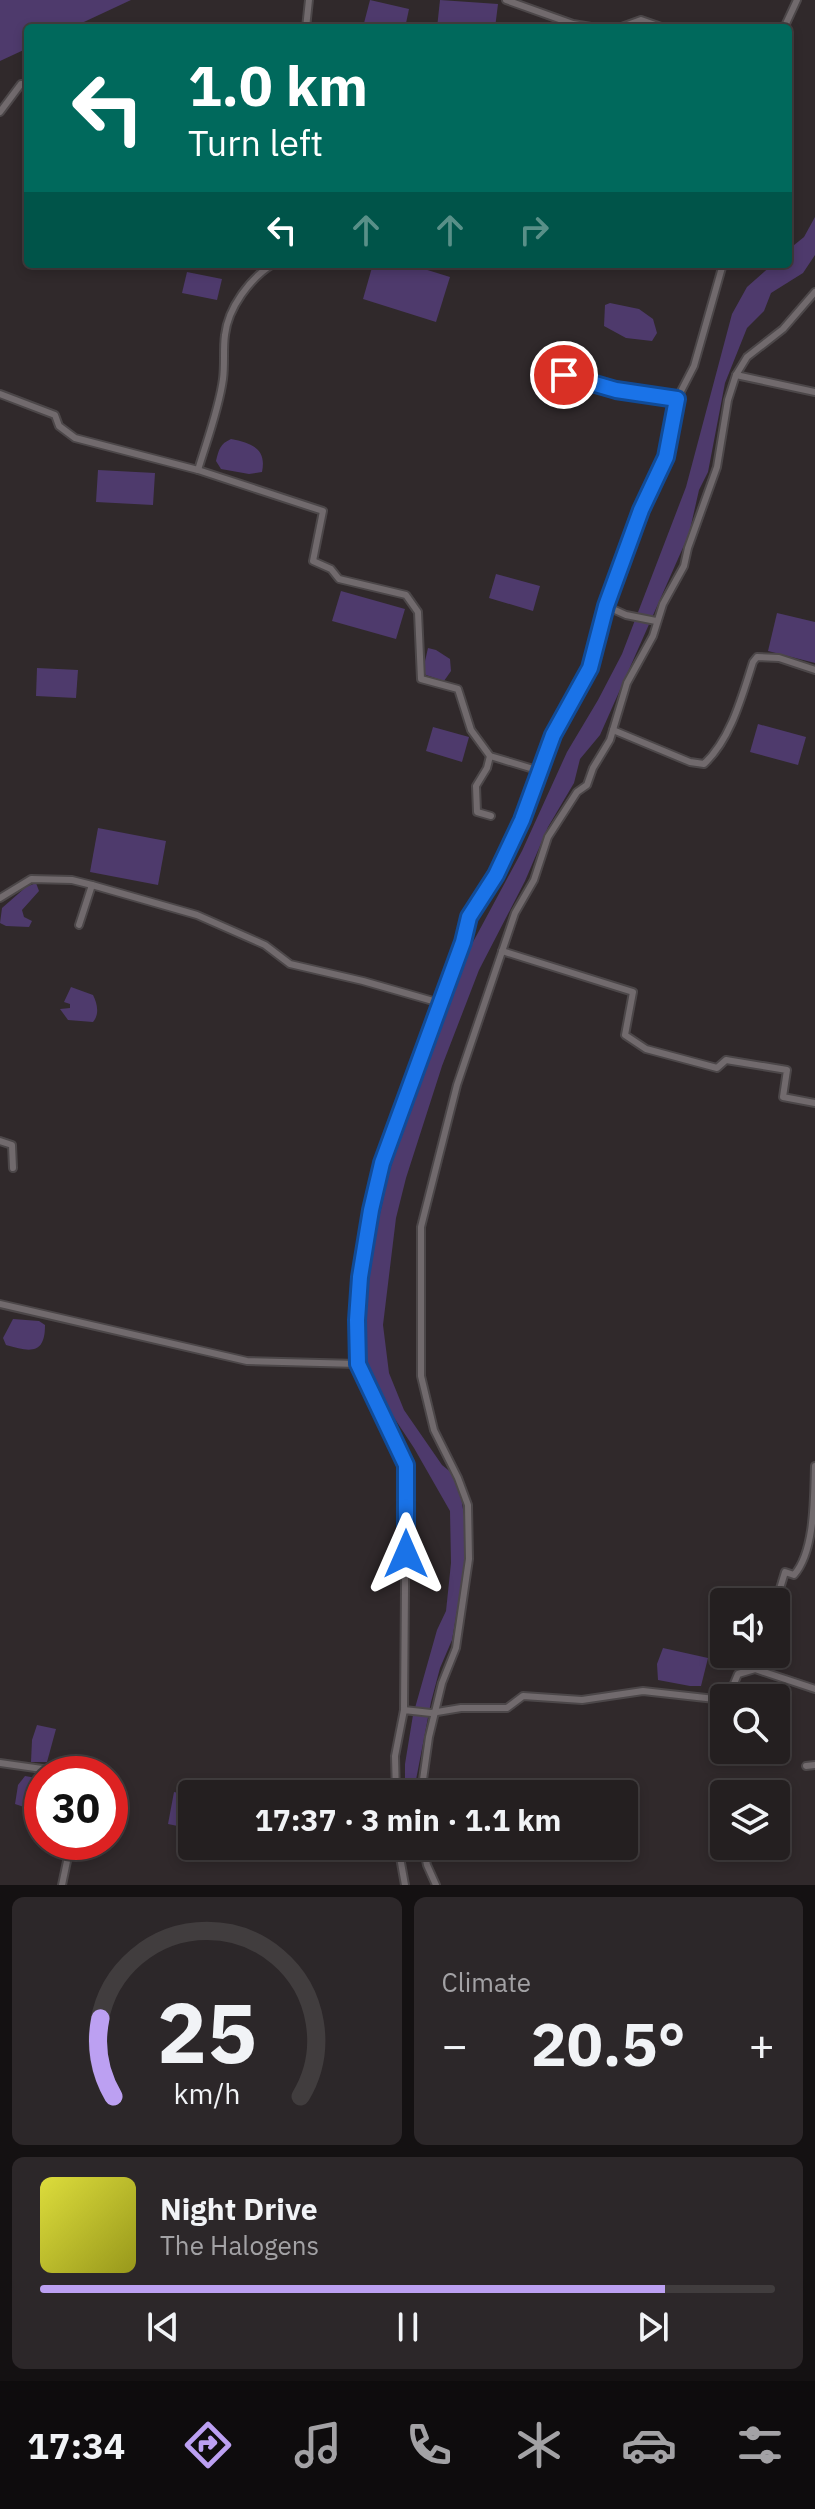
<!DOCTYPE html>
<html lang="en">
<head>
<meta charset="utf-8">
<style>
  body { margin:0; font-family:"IBM Plex Sans",sans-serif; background:#2c2729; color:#f1f3f6; height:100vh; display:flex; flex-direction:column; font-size:30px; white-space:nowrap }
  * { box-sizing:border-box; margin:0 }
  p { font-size:26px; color:#a3a2a5 }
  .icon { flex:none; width:44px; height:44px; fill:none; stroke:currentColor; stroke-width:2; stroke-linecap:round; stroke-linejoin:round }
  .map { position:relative; height:1885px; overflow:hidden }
  .details { display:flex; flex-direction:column; gap:12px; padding:12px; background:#141112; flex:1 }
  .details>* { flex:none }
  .hud { position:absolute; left:24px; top:24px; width:768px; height:244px; border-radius:8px; box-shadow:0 4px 12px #0003,0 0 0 2px #413d3e; background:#00695c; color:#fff; overflow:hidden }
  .buttons { position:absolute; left:710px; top:1588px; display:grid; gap:16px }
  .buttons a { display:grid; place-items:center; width:80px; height:80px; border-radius:8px; background:#241f20; box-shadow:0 4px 12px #0003,0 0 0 2px #413d3e; font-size:40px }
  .speed { position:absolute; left:24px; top:1756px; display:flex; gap:16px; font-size:40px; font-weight:700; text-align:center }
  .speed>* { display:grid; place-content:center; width:104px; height:104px; border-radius:50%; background:#241f20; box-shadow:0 4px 12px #0003,0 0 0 2px #413d3e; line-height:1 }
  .speed .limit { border:12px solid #d22; background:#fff; color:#111 }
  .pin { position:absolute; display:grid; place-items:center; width:68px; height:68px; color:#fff; margin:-34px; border:4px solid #fff; border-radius:50%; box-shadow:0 2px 8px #0007 }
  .me { position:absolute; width:88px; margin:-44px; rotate:0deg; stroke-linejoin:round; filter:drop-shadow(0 0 6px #0008) }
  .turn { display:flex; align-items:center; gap:28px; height:168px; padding:0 32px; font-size:36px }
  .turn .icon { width:104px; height:104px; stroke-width:2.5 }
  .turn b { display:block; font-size:56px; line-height:68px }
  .lanes { display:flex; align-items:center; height:76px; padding:0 32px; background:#0003; justify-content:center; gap:40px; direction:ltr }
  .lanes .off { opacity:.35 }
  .big { font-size:60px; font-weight:800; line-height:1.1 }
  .details .card { flex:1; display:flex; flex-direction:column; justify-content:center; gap:12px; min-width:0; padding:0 28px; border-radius:12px; background:#2c2729 }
  .details .dial { align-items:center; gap:0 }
  .dial svg { height:208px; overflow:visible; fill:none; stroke:#413d3e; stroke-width:7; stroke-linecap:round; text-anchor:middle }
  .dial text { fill:#f1f3f6; stroke:none }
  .song { display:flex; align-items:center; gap:24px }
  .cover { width:96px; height:96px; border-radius:12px; background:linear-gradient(135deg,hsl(60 70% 55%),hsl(60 70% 35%)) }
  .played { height:8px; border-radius:4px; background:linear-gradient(90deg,#bca0f2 85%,#413d3e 85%) }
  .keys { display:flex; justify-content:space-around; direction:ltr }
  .heat { display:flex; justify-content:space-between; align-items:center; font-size:44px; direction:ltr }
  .details .tiles { flex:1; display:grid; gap:12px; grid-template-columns:1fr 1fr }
  .card:last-child { grid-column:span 2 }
  .trip { position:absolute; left:178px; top:1780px; width:460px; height:80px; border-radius:8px; background:#241f20; box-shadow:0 4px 12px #0003,0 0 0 2px #413d3e; font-weight:800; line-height:80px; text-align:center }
  .menu { display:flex; height:128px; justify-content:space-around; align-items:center; background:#0e0c0d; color:#a3a2a5 }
  .menu .icon { width:56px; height:56px }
  .menu .on { color:#bca0f2 }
  .menu b { font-size:36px; color:#f1f3f6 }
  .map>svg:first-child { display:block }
  .water { fill:#4e3a6c }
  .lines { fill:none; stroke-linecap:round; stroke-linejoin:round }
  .minor-casing { stroke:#4c4749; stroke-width:10 }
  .minor { stroke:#716a6d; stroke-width:6 }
  .route-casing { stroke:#114b97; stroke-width:20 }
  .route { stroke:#1a73e8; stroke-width:14 }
</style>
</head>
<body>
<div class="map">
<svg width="815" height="1885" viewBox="0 0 815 1885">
  <rect width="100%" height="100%" fill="#30292b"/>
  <g class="water">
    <path d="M 0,0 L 131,0 L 71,28 L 28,28 L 28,48 L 0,61 Z"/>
    <path d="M 370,0 L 409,9 L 405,28 L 363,27 Z"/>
    <path d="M 440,0 L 498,4 L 495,28 L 437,28 Z"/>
    <path d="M 815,217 L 815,255 L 803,273 L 771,293 L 764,311 L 747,328 L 725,383 L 708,472 L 699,490 L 689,534 L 600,735 L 580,759 L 574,783 L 548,827 L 525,881 L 479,970 L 442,1066 L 406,1178 L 396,1218 L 383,1325 L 389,1373 L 404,1410 L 442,1465 L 458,1478 L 466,1528 L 465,1564 L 452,1640 L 440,1668 L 431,1702 L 415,1785 L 415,1794 L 405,1794 L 405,1764 L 413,1715 L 437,1630 L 446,1611 L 451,1563 L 450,1511 L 414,1448 L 381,1398 L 367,1369 L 365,1281 L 389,1173 L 413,1093 L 459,968 L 522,851 L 567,752 L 598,700 L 622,654 L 686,487 L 732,314 L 747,287 L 773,264 L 788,264 L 788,250 L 804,237 Z"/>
    <path d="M 373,264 L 408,264 L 450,277 L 436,322 L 363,299 Z"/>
    <path d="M 187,272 L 222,279 L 217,300 L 182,293 Z"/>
    <path d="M 610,303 L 639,309 L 653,319 L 657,333 L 652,341 L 626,338 L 604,326 L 605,305 Z"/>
    <path d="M 231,439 C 251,443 267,448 262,472 L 249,474 L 221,469 L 216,461 C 219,449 220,444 231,439 Z"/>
    <path d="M 98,470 L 155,473 L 153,505 L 96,502 Z"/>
    <path d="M 496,574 L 540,586 L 533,611 L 489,598 Z"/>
    <path d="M 341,591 L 405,609 L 396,639 L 332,621 Z"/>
    <path d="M 777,613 L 815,622 L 815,663 L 768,651 Z"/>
    <path d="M 428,648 L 436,650 L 450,659 L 451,671 L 444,681 L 426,675 L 423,670 Z"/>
    <path d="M 37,668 L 78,670 L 76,698 L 36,696 Z"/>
    <path d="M 758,724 L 806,737 L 798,765 L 750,752 Z"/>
    <path d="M 433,727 L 469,737 L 462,762 L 426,751 Z"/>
    <path d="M 98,828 L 166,841 L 158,885 L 90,872 Z"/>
    <path d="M 36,883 L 39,891 L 22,910 L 24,917 L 32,921 L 29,927 L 6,926 L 0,923 L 2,908 L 26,887 Z"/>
    <path d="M 71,987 L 93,995 C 97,1003 100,1014 93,1022 L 68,1020 L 60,1009 L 70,1008 L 70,1004 L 64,1002 Z"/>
    <path d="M 13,1319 L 39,1321 L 45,1325 C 45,1355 30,1352 6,1345 L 3,1338 Z"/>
    <path d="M 663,1648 L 708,1658 L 701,1686 L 690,1686 L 658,1680 L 657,1664 Z"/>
    <path d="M 37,1725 L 56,1729 L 47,1762 L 31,1762 L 32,1740 Z"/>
    <path d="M 25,1776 L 42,1779 L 42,1813 L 15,1804 L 18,1785 Z"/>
    <path d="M 174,1792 L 192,1796 L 192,1829 L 168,1824 Z"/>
  </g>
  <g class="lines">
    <defs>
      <g id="minor">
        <path d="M 506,0 L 573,24 L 597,28"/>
        <path d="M 306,28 L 309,0"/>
        <path d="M 619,28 L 641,20 L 664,28"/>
        <path d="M 784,28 L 797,0"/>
        <path d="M 0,112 L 21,84 L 28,84"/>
        <path d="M 549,353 L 564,375 L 616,390 L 677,399"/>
        <path d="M 736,375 L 815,392"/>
        <path d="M 0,394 L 55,415 L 59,426 L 75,438 L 198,470 L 323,511 L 313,561 L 331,569 L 339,579 L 406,595 L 418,612 L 421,679 L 458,689 L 471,730 L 490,756 L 540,771"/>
        <path d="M 198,470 C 207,440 219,409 223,379 C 225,364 223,349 225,335 C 228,308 250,278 273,264"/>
        <path d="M 606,606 L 626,615 L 656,621"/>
        <path d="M 613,730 L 690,762 L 704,764 C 731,739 742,696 753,662 L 757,657 L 779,658 L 815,670"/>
        <path d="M 490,756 L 487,768 L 476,786 L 477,812 L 491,816"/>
        <path d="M 92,885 L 197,915 L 265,945 L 290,964 L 363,981 L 440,1003"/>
        <path d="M 0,898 L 31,879 L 72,880 L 92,885 L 79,925"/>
        <path d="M 502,951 L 633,992 L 625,1035 L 646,1049 L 717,1068 L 726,1060 L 787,1070 L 783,1097 L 815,1103"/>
        <path d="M 0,1141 L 12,1145 L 13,1168"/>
        <path d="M 0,1304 L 247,1361 L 358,1364"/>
        <path d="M 776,1602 L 785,1572 L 794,1575 C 815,1551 814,1498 815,1466"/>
        <path d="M 755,1669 L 760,1654"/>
        <path d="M 728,1698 L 738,1674 L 755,1669 L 815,1689"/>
        <path d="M 404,1710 L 406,1465 L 358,1364 L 358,1299 L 363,1255 L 371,1210 L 382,1163 L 469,917 L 496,875 L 522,820 L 553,735 L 590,668 L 606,606 L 641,510 L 666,457 L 677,399 L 694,366 L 723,264"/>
        <path d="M 0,1763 L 77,1774"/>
        <path d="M 806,1766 L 815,1765"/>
        <path d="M 396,1794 L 395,1756 L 404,1710 L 431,1713 L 461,1708 L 507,1708 L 523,1696 L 582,1700 L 643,1691 L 724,1700"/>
        <path d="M 421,1794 L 429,1737 L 442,1683 L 456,1648 L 469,1559 L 468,1505 L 458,1478 L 434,1430 L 421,1376 L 421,1227 L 457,1085 L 515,913 L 534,880 L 548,837 L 577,792 L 587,785 L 593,768 L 610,740 L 627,683 L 653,636 L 663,604 L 684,566 L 688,548 L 717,467 L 728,400 L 736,375 L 747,357 L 783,329 L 815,292"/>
        <path d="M 398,1846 L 405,1885"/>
        <path d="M 423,1846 L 427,1865 L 436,1885"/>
        <path d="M 62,1885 L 71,1842"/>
      </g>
    </defs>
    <use href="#minor" class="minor-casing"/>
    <use href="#minor" class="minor"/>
  </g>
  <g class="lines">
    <defs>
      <path id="route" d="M 406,1554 L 406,1465 L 358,1364 L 357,1320 L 360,1277 L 371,1210 L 382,1163 L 463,942 L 469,917 L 496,875 L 522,820 L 553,735 L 590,668 L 606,606 L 641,510 L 666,457 L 677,399 L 616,390 L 564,375"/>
    </defs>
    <use href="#route" class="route-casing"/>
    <use href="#route" class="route"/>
  </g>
</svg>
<div class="buttons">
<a><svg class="icon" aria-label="sound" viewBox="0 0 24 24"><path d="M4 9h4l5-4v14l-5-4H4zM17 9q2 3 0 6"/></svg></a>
<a><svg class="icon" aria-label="search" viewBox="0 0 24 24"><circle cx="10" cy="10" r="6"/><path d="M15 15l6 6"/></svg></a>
<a><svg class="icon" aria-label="layers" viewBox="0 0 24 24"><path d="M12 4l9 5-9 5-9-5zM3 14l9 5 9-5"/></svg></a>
</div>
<div class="speed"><div class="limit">30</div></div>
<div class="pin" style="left:564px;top:375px;background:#d93025"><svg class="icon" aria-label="arrive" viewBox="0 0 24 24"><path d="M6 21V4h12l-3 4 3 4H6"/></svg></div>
<svg class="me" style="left:406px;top:1554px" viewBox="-20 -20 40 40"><path d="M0-17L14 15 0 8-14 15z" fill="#1a73e8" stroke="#fff" stroke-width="4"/></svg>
<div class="trip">17:37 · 3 min · 1.1 km</div>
<div class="hud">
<div class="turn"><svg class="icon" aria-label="left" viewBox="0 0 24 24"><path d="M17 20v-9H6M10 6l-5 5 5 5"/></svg><div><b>1.0 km</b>Turn left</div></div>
<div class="lanes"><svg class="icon" aria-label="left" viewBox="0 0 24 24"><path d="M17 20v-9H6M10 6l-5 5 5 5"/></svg><svg class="icon off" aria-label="ahead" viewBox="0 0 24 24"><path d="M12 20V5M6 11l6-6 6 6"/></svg><svg class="icon off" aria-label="ahead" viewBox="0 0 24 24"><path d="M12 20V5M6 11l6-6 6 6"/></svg><svg class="icon off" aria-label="right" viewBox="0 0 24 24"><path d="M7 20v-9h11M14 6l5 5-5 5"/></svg></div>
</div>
</div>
<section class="details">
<div class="tiles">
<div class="card dial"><svg viewBox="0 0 100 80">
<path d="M14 69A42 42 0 1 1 86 69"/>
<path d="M14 69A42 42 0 0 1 9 39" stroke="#bca0f2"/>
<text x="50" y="56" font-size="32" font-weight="700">25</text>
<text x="50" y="72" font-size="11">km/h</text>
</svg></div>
<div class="card"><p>Climate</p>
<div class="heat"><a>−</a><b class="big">20.5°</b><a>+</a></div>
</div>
<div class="card">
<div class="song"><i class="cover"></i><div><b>Night Drive</b><p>The Halogens</p></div></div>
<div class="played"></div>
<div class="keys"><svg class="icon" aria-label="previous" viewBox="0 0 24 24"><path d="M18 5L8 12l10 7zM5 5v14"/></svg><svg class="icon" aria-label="pause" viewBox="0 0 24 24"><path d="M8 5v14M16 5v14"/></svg><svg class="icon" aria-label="next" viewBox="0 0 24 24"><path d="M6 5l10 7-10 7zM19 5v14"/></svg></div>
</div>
</div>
</section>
<nav class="menu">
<b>17:34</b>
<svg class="icon on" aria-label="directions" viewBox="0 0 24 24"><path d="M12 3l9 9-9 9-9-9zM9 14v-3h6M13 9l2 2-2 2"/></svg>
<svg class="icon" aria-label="music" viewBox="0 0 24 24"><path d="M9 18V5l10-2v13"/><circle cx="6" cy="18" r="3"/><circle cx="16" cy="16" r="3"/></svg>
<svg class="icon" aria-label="phone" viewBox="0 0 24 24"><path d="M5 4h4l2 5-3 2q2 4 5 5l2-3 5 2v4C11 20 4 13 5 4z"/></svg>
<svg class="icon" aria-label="climate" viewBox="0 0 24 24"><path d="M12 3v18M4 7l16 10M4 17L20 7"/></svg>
<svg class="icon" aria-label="car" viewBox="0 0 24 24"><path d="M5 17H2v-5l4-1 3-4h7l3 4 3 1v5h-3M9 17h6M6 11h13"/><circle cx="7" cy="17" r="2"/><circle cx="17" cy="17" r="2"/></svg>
<svg class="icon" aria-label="filters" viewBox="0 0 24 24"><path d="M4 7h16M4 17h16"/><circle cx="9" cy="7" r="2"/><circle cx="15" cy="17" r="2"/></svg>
</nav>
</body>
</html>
